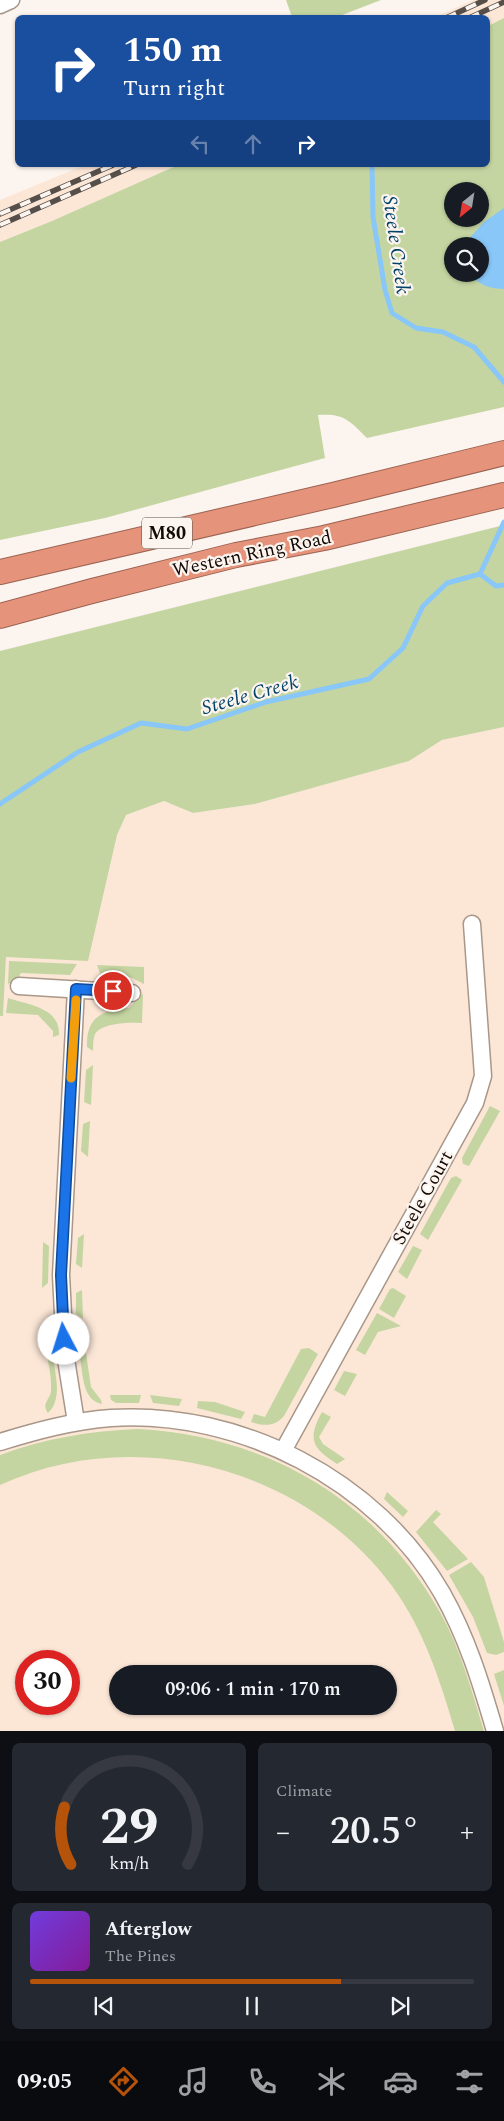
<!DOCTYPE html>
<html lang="en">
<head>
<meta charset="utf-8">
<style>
  body { margin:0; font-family:Spectral,serif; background:#242831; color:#f1f3f6; height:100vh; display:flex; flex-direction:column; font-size:19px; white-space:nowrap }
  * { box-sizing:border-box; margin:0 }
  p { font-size:16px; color:#9ea1a6 }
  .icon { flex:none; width:28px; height:28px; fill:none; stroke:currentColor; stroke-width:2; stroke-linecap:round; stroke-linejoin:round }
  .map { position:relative; height:1731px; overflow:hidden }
  .side { display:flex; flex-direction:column; gap:12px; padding:12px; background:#0d0f14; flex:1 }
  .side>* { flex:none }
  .guide { position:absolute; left:15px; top:15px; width:475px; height:152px; border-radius:8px; box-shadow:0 1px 4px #0004; background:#1a4fa0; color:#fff; overflow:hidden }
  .needle { width:32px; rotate:210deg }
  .buttons { position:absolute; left:444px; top:182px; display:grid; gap:10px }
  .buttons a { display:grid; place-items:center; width:45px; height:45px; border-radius:50%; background:#171b24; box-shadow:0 1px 4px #0004; font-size:25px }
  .speed { position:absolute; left:15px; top:1650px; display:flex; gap:10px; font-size:25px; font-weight:700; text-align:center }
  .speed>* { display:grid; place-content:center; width:65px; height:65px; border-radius:50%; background:#171b24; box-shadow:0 1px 4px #0004; line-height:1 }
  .speed .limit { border:8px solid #d22; background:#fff; color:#111 }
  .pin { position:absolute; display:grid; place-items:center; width:42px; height:42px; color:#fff; margin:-21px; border:2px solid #fff; border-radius:50%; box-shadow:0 1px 5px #0007 }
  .me { position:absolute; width:55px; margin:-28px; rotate:355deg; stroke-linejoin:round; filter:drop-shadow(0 0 4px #0008) }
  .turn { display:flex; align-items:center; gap:18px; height:105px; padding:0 25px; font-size:22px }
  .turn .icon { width:65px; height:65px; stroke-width:2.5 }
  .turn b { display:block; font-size:35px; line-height:42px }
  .lanes { display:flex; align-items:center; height:48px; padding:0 25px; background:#0003; justify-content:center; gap:25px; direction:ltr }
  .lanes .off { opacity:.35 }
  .big { font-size:38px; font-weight:600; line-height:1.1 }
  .side .card { flex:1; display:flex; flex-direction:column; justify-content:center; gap:8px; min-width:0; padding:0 18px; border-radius:8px; background:#242831 }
  .side .dial { align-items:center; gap:0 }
  .dial svg { height:130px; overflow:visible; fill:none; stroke:#363941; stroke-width:7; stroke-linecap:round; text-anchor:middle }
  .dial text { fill:#f1f3f6; stroke:none }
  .song { display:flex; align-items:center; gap:15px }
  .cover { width:60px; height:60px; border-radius:8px; background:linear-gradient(135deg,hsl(260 70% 55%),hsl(290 70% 35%)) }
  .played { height:5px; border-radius:2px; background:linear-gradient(90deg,#b45309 70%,#363941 70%) }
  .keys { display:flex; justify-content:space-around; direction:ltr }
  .heat { display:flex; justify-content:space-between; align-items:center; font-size:28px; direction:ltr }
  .side .tiles { flex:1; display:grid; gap:12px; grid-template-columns:1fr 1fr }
  .card:last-child { grid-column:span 2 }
  .trip { position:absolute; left:109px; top:1665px; width:288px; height:50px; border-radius:25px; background:#171b24; box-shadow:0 1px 4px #0004; font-weight:600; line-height:50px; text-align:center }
  .tab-bar { display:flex; height:80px; justify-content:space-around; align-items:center; background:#090b0e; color:#9ea1a6 }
  .tab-bar .icon { width:35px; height:35px }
  .tab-bar .selected { color:#b45309 }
  .tab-bar b { font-size:22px; color:#f1f3f6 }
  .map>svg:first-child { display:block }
  .built { fill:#fce7d7; fill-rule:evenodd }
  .green { fill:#c5d5a1; fill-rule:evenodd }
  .water { fill:#89c7f8 }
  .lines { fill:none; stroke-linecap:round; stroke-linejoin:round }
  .stream { stroke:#89c7f8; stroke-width:5 }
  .minor-casing { stroke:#a99789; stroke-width:19 }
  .highway-casing { stroke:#9b6352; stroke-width:26 }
  .minor { stroke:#fff; stroke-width:16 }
  .highway { stroke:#e5937b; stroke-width:24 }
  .rail-casing { stroke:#554e49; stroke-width:5.5 }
  .rail { stroke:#fcf4ee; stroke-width:4; stroke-dasharray:11; stroke-linecap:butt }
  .route-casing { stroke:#114b97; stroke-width:12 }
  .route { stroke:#1a73e8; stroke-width:9 }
  .slow { stroke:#f59e0b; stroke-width:9 }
  .labels { text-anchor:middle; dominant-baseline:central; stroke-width:4.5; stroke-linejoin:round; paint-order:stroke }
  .shield { fill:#fcf4ee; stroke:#58504c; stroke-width:1 }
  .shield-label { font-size:18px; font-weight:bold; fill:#110a06 }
  .street-label { font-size:19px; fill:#110a06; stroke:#fcf4ee }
  .water-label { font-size:20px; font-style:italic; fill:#004268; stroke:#fcf4ee }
</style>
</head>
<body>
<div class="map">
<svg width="504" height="1731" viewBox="0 0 504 1731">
  <rect width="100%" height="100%" fill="#fcf4ee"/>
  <g class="built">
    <path d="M 473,0 L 504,0 L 504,18 L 488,26 L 488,18 L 433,18 Z"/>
    <path d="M 85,165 L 178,165 L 52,221 L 0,242 L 0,200 Z"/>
    <path d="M 504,727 L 504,1731 L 0,1731 L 0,1016 L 3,1016 L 6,957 L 117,835 L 126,815 L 164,801 L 193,813 L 255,804 L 409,761 L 442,740 ZM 26,1661 L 69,1661 L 69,1704 L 26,1704 ZM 118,1674 L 388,1674 L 388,1706 L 118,1706 Z"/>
  </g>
  <g class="green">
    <path d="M 286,0 L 381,0 L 337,17 L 292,17 Z"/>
    <path d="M 504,18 L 504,407 L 367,438 C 350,421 344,413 318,415 L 325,458 L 105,518 L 0,540 L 0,242 L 52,221 L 178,165 L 488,165 L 488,26 ZM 452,191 L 480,191 L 480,219 L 452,219 ZM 452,246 L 480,246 L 480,274 L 452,274 Z"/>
    <path d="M 504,525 L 504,727 L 442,740 L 409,761 L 255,804 L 193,813 L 164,801 L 126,815 L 117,835 L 88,961 L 6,957 L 3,1016 L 0,1016 L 0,651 Z"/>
    <path d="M 9,961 L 77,964 L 70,975 L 21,973 L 17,980 L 8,984 Z"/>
    <path d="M 97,965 L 144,967 L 144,984 L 130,977 L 101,976 Z"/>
    <path d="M 143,994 L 142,1023 C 130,1022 101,1023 95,1034 C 93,1039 93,1046 93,1051 L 87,1047 C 86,1016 103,1010 129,1008 L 133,1004 L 134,998 Z"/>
    <path d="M 8,998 C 28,1005 60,1007 59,1035 L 53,1037 L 53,1031 L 38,1015 L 6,1013 Z"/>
    <path d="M 93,1065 L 91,1105 L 84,1102 L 86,1070 Z"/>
    <path d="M 490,1106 L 500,1111 L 469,1166 L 463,1164 L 462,1158 Z"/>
    <path d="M 90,1121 L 88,1157 L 81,1151 L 83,1124 Z"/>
    <path d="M 456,1176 L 462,1180 L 428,1240 L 420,1234 L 451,1178 Z"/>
    <path d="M 84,1234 L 82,1268 L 76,1264 L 78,1238 Z"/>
    <path d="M 43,1242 L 49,1246 L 48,1283 L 42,1288 Z"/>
    <path d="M 413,1246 L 422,1250 L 407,1279 L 398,1272 Z"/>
    <path d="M 393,1288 L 406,1296 L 394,1318 L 379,1309 L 390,1289 Z"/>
    <path d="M 82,1290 L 83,1319 L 76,1314 L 76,1293 Z"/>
    <path d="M 377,1313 L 401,1326 L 378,1332 L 365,1355 L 356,1350 Z"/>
    <path d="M 45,1343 L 51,1347 C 53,1366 65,1398 48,1413 C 41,1403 50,1400 51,1391 C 52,1376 47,1358 45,1343 Z"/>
    <path d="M 309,1348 L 318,1354 L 284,1416 C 275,1427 264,1426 251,1422 L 254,1414 L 265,1417 L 301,1349 Z"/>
    <path d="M 86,1353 L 91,1387 L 101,1400 L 102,1404 C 82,1400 83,1374 80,1358 Z"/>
    <path d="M 344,1371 L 357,1374 L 345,1396 L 334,1390 Z"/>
    <path d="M 110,1395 L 141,1395 L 139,1403 L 116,1403 L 111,1400 Z"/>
    <path d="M 150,1395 L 182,1399 L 179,1406 L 153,1403 Z"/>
    <path d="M 198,1401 L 215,1402 L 245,1412 L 241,1419 L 197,1408 Z"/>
    <path d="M 322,1412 L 331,1417 L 319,1437 L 323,1444 L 345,1459 L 337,1464 C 312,1448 307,1439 322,1412 Z"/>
    <path d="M 138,1429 C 268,1436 377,1500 441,1614 C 461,1650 472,1692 484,1731 L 455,1731 C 440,1680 424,1630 392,1586 C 304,1467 134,1423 0,1485 L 0,1455 C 46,1438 90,1431 138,1429 Z"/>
    <path d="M 387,1492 L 408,1511 L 403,1517 L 384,1499 Z"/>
    <path d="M 436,1510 L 441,1514 L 433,1522 L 468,1559 L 447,1571 L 416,1532 Z"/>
    <path d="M 471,1562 L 484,1577 L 504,1642 L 504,1652 L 496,1655 L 487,1653 L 473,1617 L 449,1575 Z"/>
    <path d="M 504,1670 L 504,1706 L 494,1674 Z"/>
  </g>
  <path class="water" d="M 504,208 L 504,289 C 492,289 477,285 471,274 L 480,274 L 480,246 L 465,246 L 466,242 L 484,222 Z"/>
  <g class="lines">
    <g class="stream">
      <path d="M 372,165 L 373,217 L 385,290 L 392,313 L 416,328 L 443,332 L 474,347 L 504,382"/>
      <path d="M 504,522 L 480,574 L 496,586 L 504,585"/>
      <path d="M 0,804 L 78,752 L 141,723 L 187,729 L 266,702 L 369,679 L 403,648 L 423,606 L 447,583 L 480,574"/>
    </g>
    <defs>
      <g id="minor">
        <path d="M 0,5 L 11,0"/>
        <path d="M 19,986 L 132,993"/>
        <path d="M 76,1422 L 65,1353 L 61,1275 L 76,989"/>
        <path d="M 0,1442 C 36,1431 72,1421 111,1418 C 240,1410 377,1480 442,1593 C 467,1637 481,1683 495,1731"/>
        <path d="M 283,1451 L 475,1103 L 483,1076 L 472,924"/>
      </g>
      <g id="highway">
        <path d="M 0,572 L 333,495 L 504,453"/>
        <path d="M 0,616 L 92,591 L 236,555 L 324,538 L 504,495"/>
      </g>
    </defs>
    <use href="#minor" class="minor-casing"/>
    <use href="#highway" class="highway-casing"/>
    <use href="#minor" class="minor"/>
    <use href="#highway" class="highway"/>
    <defs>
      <g id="rail">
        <path d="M 446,18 L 485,0"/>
        <path d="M 469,18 L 504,2"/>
        <path d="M 0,214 L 113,165"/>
        <path d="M 0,225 L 136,165"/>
      </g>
    </defs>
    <use href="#rail" class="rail-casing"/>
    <use href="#rail" class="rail"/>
  </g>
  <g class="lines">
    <defs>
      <path id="route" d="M 64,1339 L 61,1275 L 76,989 L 113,991"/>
    </defs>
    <use href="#route" class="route-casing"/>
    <use href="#route" class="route"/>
    <path class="slow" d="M 71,1078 L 76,1000"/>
  </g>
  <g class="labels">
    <rect class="shield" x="142" y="517.5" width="50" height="31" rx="4"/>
    <g class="shield-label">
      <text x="167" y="533">M80</text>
    </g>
    <g class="street-label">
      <text transform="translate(252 554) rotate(-12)">Western Ring Road</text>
      <text transform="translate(423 1198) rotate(-61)">Steele Court</text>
    </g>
    <g class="water-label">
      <text transform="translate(396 245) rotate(82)">Steele Creek</text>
      <text transform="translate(250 695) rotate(-16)">Steele Creek</text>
    </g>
  </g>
</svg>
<div class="buttons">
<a><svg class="needle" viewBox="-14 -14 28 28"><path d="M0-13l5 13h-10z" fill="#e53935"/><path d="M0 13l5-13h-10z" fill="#9ea1a6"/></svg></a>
<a><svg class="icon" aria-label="search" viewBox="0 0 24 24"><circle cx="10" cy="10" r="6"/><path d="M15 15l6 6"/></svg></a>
</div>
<div class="speed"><div class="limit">30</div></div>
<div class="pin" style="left:113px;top:991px;background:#d93025"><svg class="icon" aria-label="arrive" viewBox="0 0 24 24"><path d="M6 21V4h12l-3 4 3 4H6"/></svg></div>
<svg class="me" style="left:64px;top:1339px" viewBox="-20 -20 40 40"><circle r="19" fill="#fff"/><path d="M0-13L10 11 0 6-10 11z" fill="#1a73e8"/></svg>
<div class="trip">09:06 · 1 min · 170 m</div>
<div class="guide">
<div class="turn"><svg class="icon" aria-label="right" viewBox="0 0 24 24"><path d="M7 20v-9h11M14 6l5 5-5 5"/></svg><div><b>150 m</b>Turn right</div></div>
<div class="lanes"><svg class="icon off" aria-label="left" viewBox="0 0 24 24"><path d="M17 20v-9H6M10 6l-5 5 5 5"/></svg><svg class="icon off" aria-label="ahead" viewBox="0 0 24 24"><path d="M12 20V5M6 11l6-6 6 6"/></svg><svg class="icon" aria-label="right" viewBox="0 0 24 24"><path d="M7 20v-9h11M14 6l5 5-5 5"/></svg></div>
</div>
</div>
<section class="side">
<div class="tiles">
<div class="card dial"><svg viewBox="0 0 100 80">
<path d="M14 69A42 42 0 1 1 86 69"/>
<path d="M14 69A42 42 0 0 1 10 34" stroke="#b45309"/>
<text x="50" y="56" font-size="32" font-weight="700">29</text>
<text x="50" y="72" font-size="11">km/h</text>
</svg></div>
<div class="card"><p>Climate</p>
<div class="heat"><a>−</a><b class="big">20.5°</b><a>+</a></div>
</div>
<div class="card">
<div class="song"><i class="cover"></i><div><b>Afterglow</b><p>The Pines</p></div></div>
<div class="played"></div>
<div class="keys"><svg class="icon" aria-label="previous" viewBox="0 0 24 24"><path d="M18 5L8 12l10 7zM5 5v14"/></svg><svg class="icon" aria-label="pause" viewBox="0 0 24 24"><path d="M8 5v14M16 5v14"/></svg><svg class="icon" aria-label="next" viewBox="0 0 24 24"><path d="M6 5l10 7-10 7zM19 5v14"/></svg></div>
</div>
</div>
</section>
<nav class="tab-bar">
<b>09:05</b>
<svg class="icon selected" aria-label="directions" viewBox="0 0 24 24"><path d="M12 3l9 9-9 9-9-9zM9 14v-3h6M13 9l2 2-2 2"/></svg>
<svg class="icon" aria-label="music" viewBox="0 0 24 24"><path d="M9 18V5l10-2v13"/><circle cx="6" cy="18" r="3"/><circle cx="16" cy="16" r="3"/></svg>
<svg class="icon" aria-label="phone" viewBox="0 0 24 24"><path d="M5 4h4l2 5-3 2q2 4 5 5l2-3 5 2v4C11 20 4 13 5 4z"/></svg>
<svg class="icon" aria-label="climate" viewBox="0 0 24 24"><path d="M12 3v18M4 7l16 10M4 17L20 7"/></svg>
<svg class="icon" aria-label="car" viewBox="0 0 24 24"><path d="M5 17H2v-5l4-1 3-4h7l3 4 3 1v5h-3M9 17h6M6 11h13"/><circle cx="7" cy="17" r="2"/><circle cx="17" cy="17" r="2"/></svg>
<svg class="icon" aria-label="filters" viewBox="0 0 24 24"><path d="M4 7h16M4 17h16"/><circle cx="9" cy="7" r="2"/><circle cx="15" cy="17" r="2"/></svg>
</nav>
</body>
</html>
